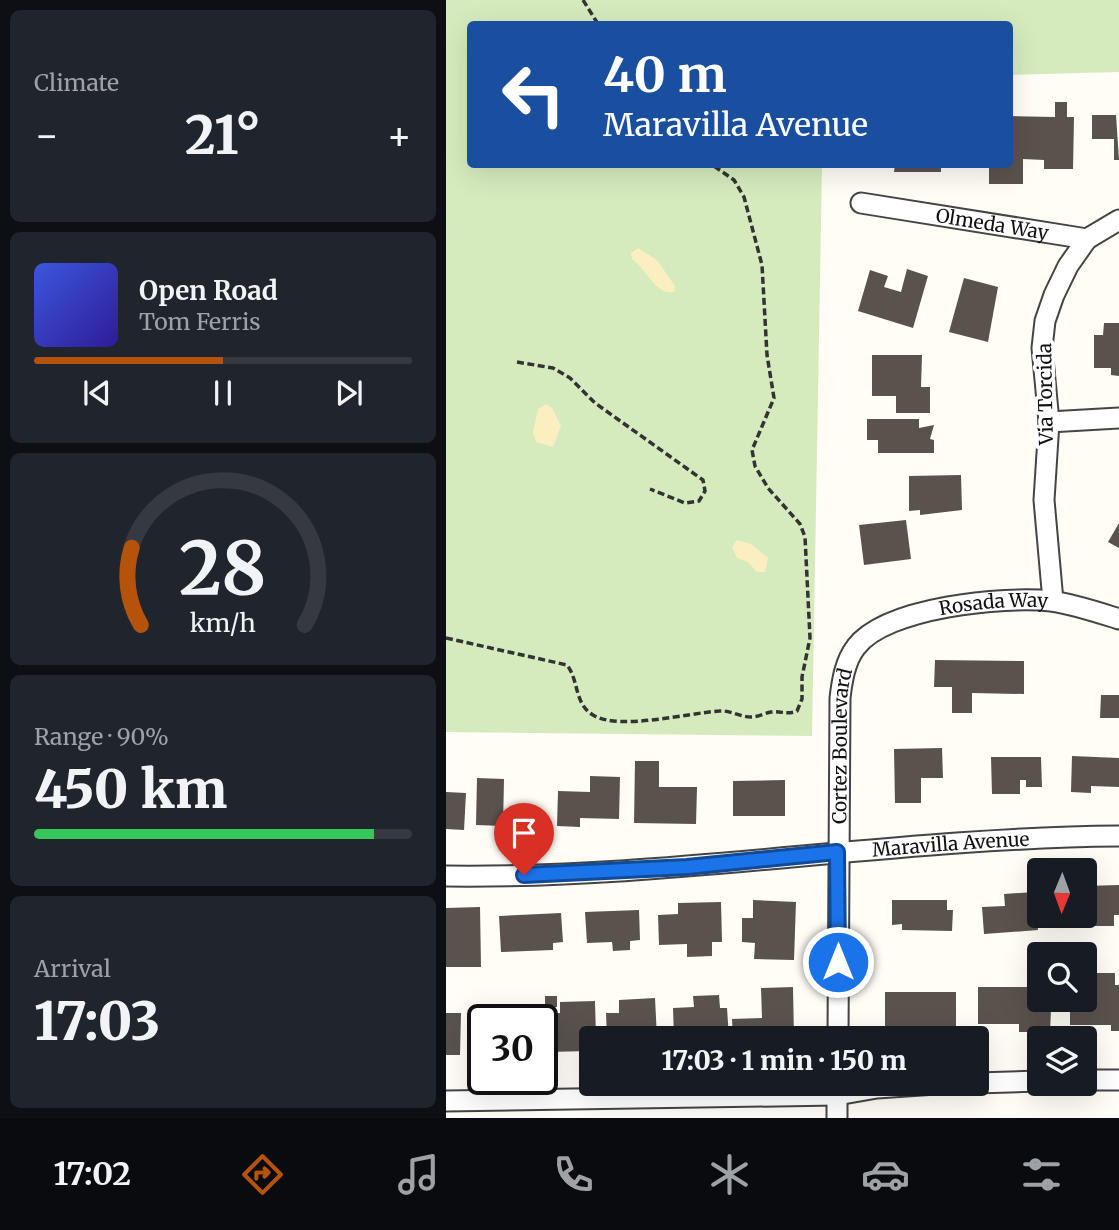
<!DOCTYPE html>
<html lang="en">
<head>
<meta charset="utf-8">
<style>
  body { margin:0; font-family:Merriweather,serif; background:#20242c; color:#f1f3f6; height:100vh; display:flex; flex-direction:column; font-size:26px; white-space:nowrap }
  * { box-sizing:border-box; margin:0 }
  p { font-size:23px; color:#9ea1a6 }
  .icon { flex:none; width:38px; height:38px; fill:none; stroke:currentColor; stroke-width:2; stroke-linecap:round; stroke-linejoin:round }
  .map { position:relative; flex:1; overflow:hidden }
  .side { display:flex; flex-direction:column; gap:10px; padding:10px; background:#0d0f14; width:446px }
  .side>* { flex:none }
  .hud { position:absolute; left:21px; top:21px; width:546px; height:147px; border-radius:7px; box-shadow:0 7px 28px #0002; background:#1a4fa0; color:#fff; overflow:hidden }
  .needle { width:46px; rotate:181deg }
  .buttons { position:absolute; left:581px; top:858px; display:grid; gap:14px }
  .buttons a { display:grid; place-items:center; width:70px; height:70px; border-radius:7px; background:#171b24; box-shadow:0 7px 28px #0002; font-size:35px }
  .speed { position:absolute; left:21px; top:1004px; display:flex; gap:14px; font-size:35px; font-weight:700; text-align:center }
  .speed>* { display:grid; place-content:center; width:91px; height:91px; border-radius:50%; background:#171b24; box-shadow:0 7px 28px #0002; line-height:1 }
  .speed .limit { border:4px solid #111; border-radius:10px; background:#fff; color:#111 }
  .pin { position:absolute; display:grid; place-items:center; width:60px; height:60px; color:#fff; margin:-72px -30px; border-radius:50% 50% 50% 0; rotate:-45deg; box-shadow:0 0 7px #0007 }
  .pin .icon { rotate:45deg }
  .me { position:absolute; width:77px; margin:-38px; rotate:0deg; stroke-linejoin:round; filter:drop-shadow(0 0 5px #0008) }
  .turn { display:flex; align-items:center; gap:24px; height:147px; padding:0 21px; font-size:32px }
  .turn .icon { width:91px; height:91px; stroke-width:2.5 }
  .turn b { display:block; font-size:49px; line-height:60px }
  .big { font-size:52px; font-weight:800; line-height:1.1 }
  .side .tile { flex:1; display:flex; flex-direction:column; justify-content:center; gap:10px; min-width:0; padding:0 24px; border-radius:10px; background:#20242c }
  .side .dial { align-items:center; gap:0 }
  .dial svg { height:182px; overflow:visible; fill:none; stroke:#363941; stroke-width:7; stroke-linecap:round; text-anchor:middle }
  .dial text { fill:#f1f3f6; stroke:none }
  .song { display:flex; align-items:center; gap:21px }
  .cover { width:84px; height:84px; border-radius:10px; background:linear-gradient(135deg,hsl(230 70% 55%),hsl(250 70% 35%)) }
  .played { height:7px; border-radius:4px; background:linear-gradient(90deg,#b45309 50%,#363941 50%) }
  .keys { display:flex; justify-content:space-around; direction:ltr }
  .heat { display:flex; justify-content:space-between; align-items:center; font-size:38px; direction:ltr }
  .charge { height:10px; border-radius:5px; background:linear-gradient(90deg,#34c759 90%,#363941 0) }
  .trip { position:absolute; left:133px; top:1026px; width:410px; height:70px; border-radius:7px; background:#171b24; box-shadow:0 7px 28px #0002; font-weight:800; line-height:70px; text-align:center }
  .dock { display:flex; height:112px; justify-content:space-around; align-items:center; background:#090b0e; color:#9ea1a6 }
  .dock .icon { width:49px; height:49px }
  .dock .selected { color:#b45309 }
  .dock b { font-size:32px; color:#f1f3f6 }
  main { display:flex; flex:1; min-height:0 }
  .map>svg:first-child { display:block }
  .green { fill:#d5ebbd }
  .sand { fill:#fbeec1 }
  .building { fill:#5a524d }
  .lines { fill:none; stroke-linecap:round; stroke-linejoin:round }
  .minor-casing { stroke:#444; stroke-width:23 }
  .path { stroke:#333; stroke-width:3.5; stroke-dasharray:7 3.5; stroke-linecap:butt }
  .minor { stroke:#fff; stroke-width:19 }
  .route-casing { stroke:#114b97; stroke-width:18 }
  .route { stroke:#1a73e8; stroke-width:12 }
  .labels { text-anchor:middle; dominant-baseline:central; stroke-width:7; stroke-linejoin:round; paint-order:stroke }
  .street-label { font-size:19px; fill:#111; stroke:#fff }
</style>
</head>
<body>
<main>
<section class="side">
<div class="tile"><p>Climate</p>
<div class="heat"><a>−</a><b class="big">21°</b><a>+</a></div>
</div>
<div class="tile">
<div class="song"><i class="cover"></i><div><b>Open Road</b><p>Tom Ferris</p></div></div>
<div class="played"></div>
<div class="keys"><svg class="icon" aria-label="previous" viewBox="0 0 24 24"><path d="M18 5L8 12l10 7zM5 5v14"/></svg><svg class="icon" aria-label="pause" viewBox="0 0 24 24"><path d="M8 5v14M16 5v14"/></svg><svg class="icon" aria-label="next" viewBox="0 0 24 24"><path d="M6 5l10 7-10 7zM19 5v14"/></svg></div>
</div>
<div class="tile dial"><svg viewBox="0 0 100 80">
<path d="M14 69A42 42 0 1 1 86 69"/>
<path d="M14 69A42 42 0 0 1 10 35" stroke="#b45309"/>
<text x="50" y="56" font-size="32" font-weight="700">28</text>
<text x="50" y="72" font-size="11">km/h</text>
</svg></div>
<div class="tile"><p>Range · 90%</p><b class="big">450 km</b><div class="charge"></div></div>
<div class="tile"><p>Arrival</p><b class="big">17:03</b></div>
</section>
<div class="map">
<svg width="673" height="1118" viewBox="0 0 673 1118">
  <rect width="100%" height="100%" fill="#fffdf5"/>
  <path class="green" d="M 0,0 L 673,0 L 673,72 L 564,75 L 564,24 L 24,24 L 24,164 L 376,165 L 366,736 L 0,732 Z"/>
  <g class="sand">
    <path d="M 192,248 L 211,260 L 229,286 L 228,292 C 208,295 201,269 186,259 L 185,253 Z"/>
    <path d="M 100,404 L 106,408 L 115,426 L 107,447 L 90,442 L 87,432 L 92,409 Z"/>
    <path d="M 291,540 L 305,544 L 322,558 L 319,572 L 311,572 L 302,562 L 291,558 L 286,547 Z"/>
  </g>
  <g class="building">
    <path d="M 609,102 L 621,102 L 621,117 L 628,117 L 627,169 L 598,169 L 598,160 L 577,159 L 577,184 L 543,184 L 543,164 L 564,164 L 564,116 L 609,117 Z"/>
    <path d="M 646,115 L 670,115 L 673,160 L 668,160 L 668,139 L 646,139 Z"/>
    <path d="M 449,164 L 517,164 L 517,167 L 495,167 L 495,172 L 448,172 Z"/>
    <path d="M 461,269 L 482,276 L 467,328 L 412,311 L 424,270 L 442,276 L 438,287 L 455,292 Z"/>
    <path d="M 518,278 L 552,287 L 542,342 L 503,332 Z"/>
    <path d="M 658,323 L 673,323 L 673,376 L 665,375 L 665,368 L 648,368 L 648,335 L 657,335 Z"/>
    <path d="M 426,355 L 476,355 L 475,387 L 484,387 L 484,413 L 450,413 L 450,396 L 426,396 Z"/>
    <path d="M 421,419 L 473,419 L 473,428 L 488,425 L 484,439 L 488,440 L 488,453 L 432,453 L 432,440 L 421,440 Z"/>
    <path d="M 515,475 L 516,510 L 474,515 L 474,510 L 463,511 L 463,476 Z"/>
    <path d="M 460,520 L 465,559 L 418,565 L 413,525 Z"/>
    <path d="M 673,523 L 673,548 L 662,542 Z"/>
    <path d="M 489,660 L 578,661 L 578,694 L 526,693 L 526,713 L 506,713 L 506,687 L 488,687 Z"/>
    <path d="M 655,695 L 673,695 L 673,718 L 654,718 Z"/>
    <path d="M 496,748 L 497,778 L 475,778 L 475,803 L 449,803 L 448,749 Z"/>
    <path d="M 626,756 L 673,758 L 673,787 L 645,786 L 645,793 L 625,792 Z"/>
    <path d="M 545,757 L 595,757 L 596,787 L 580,787 L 580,780 L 574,780 L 574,794 L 546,794 Z"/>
    <path d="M 189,761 L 213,761 L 213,787 L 251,787 L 250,824 L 188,823 Z"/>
    <path d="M 144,776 L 174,777 L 173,819 L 134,818 L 134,827 L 111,826 L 112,791 L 144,792 Z"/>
    <path d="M 31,778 L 58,779 L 57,826 L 30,825 Z"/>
    <path d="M 339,780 L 339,816 L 287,816 L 287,781 Z"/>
    <path d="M 0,792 L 20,793 L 18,830 L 0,829 Z"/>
    <path d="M 673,885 L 673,915 L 668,915 L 668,926 L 649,926 L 649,915 L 639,915 L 639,886 Z"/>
    <path d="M 589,892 L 592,930 L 538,934 L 536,907 L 559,906 L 558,894 Z"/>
    <path d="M 307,900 L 350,902 L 348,960 L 308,959 L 309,943 L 296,942 L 296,918 L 307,918 Z"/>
    <path d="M 446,900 L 501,900 L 501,910 L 507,910 L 506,931 L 456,930 L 456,924 L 446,925 Z"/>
    <path d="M 275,902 L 276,942 L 266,942 L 266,956 L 241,957 L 241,944 L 213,945 L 212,915 L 232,914 L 232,903 Z"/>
    <path d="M 34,907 L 35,967 L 0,967 L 0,908 Z"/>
    <path d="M 193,910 L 194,940 L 184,941 L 184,950 L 167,951 L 166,942 L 141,943 L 139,912 Z"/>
    <path d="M 115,913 L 117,942 L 107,943 L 107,950 L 55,952 L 53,916 Z"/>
    <path d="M 646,973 L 669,973 L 669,985 L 673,985 L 673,1031 L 665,1031 L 665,1025 L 624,1025 L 624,999 L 639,999 L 639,987 L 646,987 Z"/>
    <path d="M 347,987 L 348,1038 L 287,1038 L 286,1019 L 316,1018 L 315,988 Z"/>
    <path d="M 532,987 L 591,987 L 591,1010 L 605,1010 L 604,1032 L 573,1032 L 573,1024 L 532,1024 Z"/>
    <rect x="439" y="992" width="71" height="44"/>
    <path d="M 273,995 L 274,1008 L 281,1008 L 283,1038 L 228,1038 L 227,1008 L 248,1007 L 247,996 Z"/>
    <path d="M 99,996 L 111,996 L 111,1007 L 99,1008 Z"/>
    <path d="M 209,998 L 211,1038 L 161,1038 L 160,1013 L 173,1013 L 173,1000 Z"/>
    <path d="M 149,1001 L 150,1038 L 145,1038 L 145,1051 L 99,1052 L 99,1014 L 114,1013 L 114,1002 Z"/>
    <path d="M 39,1006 L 63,1006 L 63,1017 L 77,1017 L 77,1020 L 37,1020 L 37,1055 L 27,1056 L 26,1017 L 39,1017 Z"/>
    <path d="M 0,1013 L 15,1013 L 14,1055 L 0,1055 Z"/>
  </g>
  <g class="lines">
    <defs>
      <g id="minor">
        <path id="s1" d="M 415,203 L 641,239 L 673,220"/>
        <path d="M 603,422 L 673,418"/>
        <path d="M 607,601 L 598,500 L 603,422 L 596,348 L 599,321 L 608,295 L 622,266 L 641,239"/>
        <path id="s2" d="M 0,876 C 225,879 448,838 673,836"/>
        <path id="s3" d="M 392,1038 L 394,698 C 396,681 399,661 410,647 C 440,607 558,596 605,601 C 627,604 651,612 673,619"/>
        <path d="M 639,1080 L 673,1080"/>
        <path d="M 530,1083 L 593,1081"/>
        <path d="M 391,1084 L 391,1118"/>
        <path d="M 0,1101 L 391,1095 L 431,1088 L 505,1083"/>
      </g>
    </defs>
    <use href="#minor" class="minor-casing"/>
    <g class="path">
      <path d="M 137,0 L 152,24"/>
      <path d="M 71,362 L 107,368 L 124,378 L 149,403 L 257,480 L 259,491 L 253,501 L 239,503 L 204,489"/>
      <path d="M 0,638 L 121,665 C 133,680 128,704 147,715 C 173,731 242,713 273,711 C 284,710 294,717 305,717 C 312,717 319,713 325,712 C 336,711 341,715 351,711 L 356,699 L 356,677 L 364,638 L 359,537 L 354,524 L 322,488 L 309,466 L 306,450 L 328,398 L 321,355 L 316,265 L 298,197 L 288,180 L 265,164"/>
    </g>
    <use href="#minor" class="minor"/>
  </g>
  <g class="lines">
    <defs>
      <path id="route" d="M 78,875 L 241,867 L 391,852 L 392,962"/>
    </defs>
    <use href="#route" class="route-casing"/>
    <use href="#route" class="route"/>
  </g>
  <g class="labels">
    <g class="street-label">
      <text stroke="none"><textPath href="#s1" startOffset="133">Olmeda Way</textPath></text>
      <text transform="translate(599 394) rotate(-91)">Via Torcida</text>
      <text stroke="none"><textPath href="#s3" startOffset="542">Rosada Way</textPath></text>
      <text stroke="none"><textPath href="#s3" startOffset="292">Cortez Boulevard</textPath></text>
      <text stroke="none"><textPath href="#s2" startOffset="506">Maravilla Avenue</textPath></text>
    </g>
  </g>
</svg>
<div class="buttons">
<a><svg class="needle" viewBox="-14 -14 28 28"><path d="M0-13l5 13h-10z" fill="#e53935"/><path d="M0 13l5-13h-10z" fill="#9ea1a6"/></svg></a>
<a><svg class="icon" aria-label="search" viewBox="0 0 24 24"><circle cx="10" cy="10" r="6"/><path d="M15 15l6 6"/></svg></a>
<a><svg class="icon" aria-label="layers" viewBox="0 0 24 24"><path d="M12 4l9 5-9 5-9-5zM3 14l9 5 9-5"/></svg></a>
</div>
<div class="speed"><div class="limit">30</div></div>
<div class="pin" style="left:78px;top:875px;background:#d93025"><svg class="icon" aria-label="arrive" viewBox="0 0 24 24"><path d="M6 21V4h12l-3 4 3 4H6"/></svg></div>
<svg class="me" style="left:392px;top:962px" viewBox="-20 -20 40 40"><circle r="17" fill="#1a73e8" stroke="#fff" stroke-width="3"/><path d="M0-11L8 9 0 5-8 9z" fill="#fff"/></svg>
<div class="trip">17:03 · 1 min · 150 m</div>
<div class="hud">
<div class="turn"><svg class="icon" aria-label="left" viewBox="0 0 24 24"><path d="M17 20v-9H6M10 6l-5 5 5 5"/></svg><div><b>40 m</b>Maravilla Avenue</div></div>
</div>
</div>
</main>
<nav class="dock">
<b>17:02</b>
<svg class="icon selected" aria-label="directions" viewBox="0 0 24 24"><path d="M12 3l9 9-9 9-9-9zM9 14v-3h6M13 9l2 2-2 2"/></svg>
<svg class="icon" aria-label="music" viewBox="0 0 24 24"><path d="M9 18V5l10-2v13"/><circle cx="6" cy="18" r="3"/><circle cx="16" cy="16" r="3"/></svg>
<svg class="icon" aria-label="phone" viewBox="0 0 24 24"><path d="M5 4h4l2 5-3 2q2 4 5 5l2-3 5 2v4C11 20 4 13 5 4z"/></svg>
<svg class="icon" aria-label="climate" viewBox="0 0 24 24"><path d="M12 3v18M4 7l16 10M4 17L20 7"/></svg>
<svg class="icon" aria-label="car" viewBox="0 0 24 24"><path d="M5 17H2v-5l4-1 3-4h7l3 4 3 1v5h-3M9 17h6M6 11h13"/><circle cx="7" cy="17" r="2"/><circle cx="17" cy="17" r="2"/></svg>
<svg class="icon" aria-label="filters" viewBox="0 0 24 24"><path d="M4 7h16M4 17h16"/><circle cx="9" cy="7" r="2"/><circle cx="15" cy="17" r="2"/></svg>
</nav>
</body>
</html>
